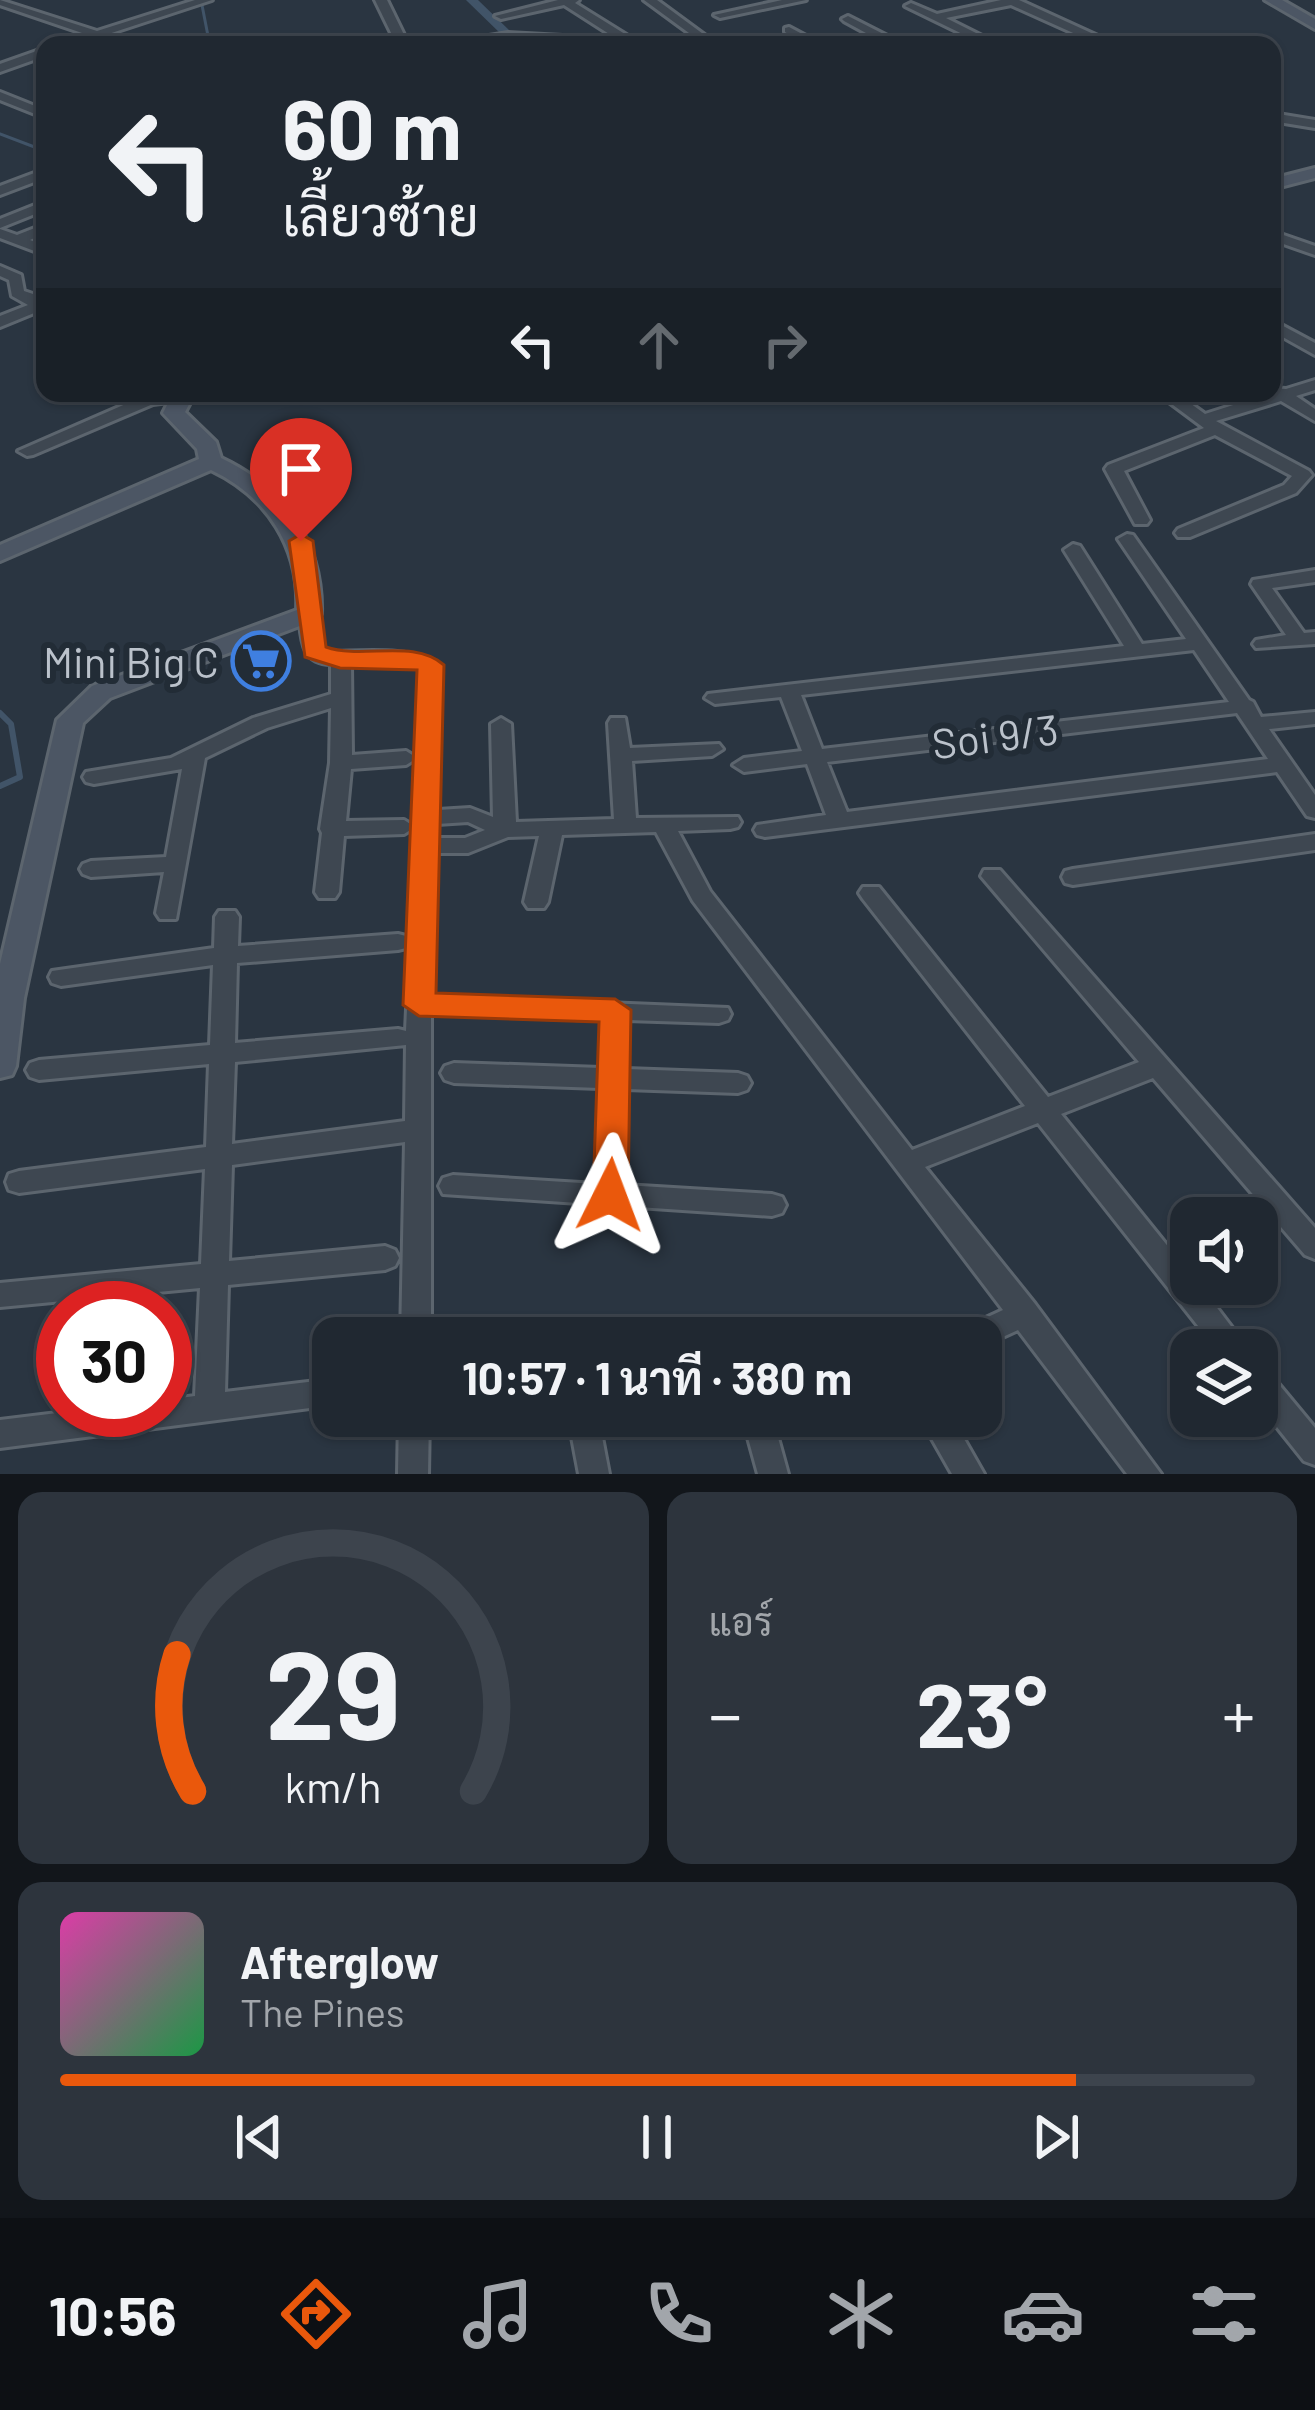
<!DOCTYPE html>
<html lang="th">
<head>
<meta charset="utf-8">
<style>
  body { margin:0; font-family:Barlow,Sarabun,sans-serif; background:#2d343d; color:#f1f3f6; height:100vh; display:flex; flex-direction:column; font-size:45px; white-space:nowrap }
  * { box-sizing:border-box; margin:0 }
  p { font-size:39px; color:#a2a6ab }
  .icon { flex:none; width:66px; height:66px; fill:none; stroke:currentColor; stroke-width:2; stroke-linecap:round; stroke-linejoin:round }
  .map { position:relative; height:1474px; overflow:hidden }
  .side { display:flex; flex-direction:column; gap:18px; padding:18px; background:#12161b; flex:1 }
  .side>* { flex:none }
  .guide { position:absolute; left:36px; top:36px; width:1245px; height:366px; border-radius:24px; box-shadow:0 3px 9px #0004,0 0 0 3px #3d444d; background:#202831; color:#f1f3f6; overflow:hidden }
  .fabs { position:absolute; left:1170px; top:1197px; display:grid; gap:24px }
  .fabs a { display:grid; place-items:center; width:108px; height:108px; border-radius:24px; background:#202831; box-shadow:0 3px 9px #0004,0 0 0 3px #3d444d; font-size:60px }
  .speed { position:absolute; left:36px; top:1281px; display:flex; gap:24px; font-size:60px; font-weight:700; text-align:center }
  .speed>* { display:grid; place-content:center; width:156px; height:156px; border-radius:50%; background:#202831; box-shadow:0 3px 9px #0004,0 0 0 3px #3d444d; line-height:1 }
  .speed .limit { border:18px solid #d22; background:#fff; color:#111 }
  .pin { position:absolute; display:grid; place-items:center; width:102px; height:102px; color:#fff; margin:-123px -51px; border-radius:50% 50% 50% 0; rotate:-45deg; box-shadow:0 0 12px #0007 }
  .pin .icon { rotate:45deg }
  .me { position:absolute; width:132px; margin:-66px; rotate:3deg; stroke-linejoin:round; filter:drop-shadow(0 0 9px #0008) }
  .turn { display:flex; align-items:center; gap:42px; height:252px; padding:0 48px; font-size:54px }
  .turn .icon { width:156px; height:156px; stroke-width:2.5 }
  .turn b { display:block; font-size:84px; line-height:102px }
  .lanes { display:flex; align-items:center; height:114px; padding:0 48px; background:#0003; justify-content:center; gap:60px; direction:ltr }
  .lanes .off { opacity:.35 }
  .big { font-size:90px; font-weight:700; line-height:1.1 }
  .side .tile { flex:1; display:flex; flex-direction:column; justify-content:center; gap:18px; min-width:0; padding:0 42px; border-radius:24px; background:#2d343d }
  .side .dial { align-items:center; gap:0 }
  .dial svg { height:312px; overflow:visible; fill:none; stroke:#3d444d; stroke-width:7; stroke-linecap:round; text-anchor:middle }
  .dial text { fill:#f1f3f6; stroke:none }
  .song { display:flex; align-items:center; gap:36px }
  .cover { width:144px; height:144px; border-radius:18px; background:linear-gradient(135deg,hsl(320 70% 55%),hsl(140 70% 35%)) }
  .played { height:12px; border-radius:6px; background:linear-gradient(90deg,#ea580c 85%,#3d444d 85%) }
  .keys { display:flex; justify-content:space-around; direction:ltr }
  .heat { display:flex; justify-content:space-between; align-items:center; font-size:66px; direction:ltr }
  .side .tiles { flex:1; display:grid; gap:18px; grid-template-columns:1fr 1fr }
  .tile:last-child { grid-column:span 2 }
  .trip { position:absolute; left:312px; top:1317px; width:690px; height:120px; border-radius:24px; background:#202831; box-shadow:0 3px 9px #0004,0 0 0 3px #3d444d; font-weight:700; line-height:120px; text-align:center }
  .dock { display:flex; height:192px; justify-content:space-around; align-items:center; background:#0d1014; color:#a2a6ab }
  .dock .icon { width:84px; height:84px }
  .dock .active { color:#ea580c }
  .dock b { font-size:54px; color:#f1f3f6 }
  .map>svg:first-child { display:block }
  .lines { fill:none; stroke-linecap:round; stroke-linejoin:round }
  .stream-far1 { stroke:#415468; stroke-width:3 }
  .stream { stroke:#415468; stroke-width:6 }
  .canal { fill:#415468; fill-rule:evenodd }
  .street-casing { stroke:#5c656e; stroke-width:6 }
  .secondary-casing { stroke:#5c656e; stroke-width:6 }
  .street { fill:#3e4751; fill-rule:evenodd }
  .secondary { fill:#4c5664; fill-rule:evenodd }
  .route { fill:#ea580c; stroke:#983908; stroke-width:3 }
  .labels { text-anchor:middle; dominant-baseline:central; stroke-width:12; stroke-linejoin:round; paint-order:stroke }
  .poi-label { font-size:42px; fill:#bbc2cb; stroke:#222c36; text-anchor:end }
  .street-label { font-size:42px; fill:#bbc2cb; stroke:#222c36 }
</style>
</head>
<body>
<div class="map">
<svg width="1315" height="1474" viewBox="0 0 1315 1474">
  <rect width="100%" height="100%" fill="#2a3541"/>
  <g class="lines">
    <g class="stream-far1">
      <path d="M 195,45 L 209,41 L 201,0"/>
      <path d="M 0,134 L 45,151"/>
    </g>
    <path class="stream" d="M 0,713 L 11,724 L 20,777 L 0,786"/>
    <path class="canal" d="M 466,0 L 478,0 L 510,31 L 510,35 L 502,35 Z"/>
    <defs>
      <g id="street">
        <path d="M 0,0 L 97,31 L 195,0 L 212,0 L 75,45 L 57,45 L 85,34 L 0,5 Z"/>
        <path d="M 375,0 L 387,0 L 409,45 L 397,45 Z"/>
        <path d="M 558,0 L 579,0 L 575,3 L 641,44 L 508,39 L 432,45 L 508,33 L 617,39 L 564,5 L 501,19 L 495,16 Z"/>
        <path d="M 644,0 L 657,0 L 714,42 L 704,44 Z"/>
        <path d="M 782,0 L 806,0 L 720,18 L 714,15 Z"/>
        <path d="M 1001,0 L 1019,0 L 1100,37 L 1104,45 L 1092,45 L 1091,41 L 1011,5 L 946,18 L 1000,45 L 985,45 L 905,6 L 911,3 L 937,14 Z"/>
        <path d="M 848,16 L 901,43 L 903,45 L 888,45 L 844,21 L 842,19 Z"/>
        <path d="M 789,27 L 819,43 L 821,45 L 807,45 L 785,32 L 785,28 Z"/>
        <path d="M 45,48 L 45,56 L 0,72 L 0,64 Z"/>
        <path d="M 0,92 L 45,110 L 45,118 L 0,100 Z"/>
        <path d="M 1272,113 L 1315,120 L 1315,128 L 1272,121 Z"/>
        <path d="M 45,169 L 45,178 L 0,195 L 0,186 Z"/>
        <path d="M 45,201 L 45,210 L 0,228 L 0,219 Z"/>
        <path d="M 45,224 L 45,233 L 30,240 L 45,246 L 45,255 L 0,238 L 0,229 L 17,235 Z"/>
        <path d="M 1272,231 L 1315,246 L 1315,255 L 1272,240 Z"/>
        <path d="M 0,266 L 21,275 L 24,291 L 45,298 L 45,313 L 39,311 L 0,327 L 0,316 L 28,305 L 12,296 L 9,280 L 0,276 Z"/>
        <path d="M 1272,320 L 1315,343 L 1315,355 L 1272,331 Z"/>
        <path d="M 1315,380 L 1315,390 L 1296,396 L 1315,409 L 1315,421 L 1281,401 L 1216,421 L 1309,471 L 1312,475 L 1296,493 L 1190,537 L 1178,537 L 1175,533 L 1178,529 L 1284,485 L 1292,476 L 1215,435 L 1124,471 L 1150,520 L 1147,524 L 1135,524 L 1105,469 L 1108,465 L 1204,428 L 1157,393 L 1176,393 L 1205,414 L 1271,393 L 1272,388 L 1286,389 Z"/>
        <path d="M 183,393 L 187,397 L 185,400 L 153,404 L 33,455 L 27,456 L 18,451 L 144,396 Z"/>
        <path d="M 1127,534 L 1133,535 L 1249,700 L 1253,702 L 1261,717 L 1315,712 L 1315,724 L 1269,729 L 1315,795 L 1315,818 L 1307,816 L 1277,772 L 765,837 L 757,835 L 754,830 L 757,825 L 826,815 L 807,764 L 744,772 L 733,765 L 744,758 L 802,751 L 781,697 L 715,704 L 705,698 L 708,694 L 1124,646 L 1064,550 L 1073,544 L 1080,546 L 1142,644 L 1186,639 L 1118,539 ZM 1194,650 L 1229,702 L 822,749 L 801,695 ZM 1237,713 L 1268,759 L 847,812 L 827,762 Z"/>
        <path d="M 1315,570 L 1315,582 L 1272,588 L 1304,633 L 1315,632 L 1315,644 L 1256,648 L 1253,644 L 1256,640 L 1286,635 L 1251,584 L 1253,580 Z"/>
        <path d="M 309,608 L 319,614 L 324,649 L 327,652 C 362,652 411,645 440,666 L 438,810 L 470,808 L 493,817 L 491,724 L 501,718 L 511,724 L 516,822 L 614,819 L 608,723 L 611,718 L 625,718 L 630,748 L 719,744 L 723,749 L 712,756 L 632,761 L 636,818 L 738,817 L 741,822 L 738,827 L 730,829 L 678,831 L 710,891 L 912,1150 L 1025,1106 L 863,899 L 859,893 L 863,887 L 879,887 L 1048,1097 L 1139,1062 L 981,876 L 984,870 L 1000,870 L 1315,1228 L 1315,1259 L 1305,1255 L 1153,1078 L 1061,1114 L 1191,1275 L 1191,1284 L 1199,1284 L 1249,1350 L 1217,1350 L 1038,1123 L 925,1167 L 1035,1304 L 1161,1474 L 1127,1474 L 1018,1330 L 981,1347 L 981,1338 L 957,1338 L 962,1329 L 1003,1310 L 693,901 L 656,832 L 562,835 L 548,902 L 544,908 L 528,908 L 524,902 L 539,836 L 508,837 L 468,853 L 436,853 L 432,996 L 728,1008 L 731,1014 L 728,1020 L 719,1023 L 627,1020 L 626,1069 L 738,1073 L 747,1076 L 751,1083 L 747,1090 L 738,1093 L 626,1089 L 624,1185 L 772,1194 L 782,1197 L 786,1205 L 782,1213 L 772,1216 L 443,1194 L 439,1186 L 443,1178 L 453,1175 L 597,1184 L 600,1088 L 454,1083 L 445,1080 L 441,1073 L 445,1066 L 454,1063 L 601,1068 L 602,1020 L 431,1014 L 431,1338 L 401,1338 L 405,1142 L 232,1165 L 229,1261 L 385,1246 L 395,1250 L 399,1258 L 395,1266 L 385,1270 L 228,1285 L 225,1392 L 333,1379 L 333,1405 L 0,1448 L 0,1420 L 82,1410 L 165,1410 L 165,1400 L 195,1396 L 200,1288 L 0,1307 L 0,1283 L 201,1264 L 205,1169 L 19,1193 L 9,1190 L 6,1182 L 9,1174 L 19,1171 L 206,1147 L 209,1064 L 39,1080 L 30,1077 L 26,1070 L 30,1063 L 39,1060 L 210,1045 L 213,965 L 61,986 L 52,983 L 49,977 L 52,971 L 214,948 L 215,917 L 219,911 L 235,911 L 239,917 L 238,946 L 398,934 L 406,936 L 410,942 L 415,827 L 404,834 L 344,836 L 339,892 L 335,898 L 319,898 L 315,892 L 322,833 L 320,829 L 330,763 L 331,708 L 267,728 L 205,758 L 176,919 L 160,919 L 156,913 L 164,872 L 91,877 L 83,874 L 80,869 L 83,864 L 91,861 L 166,857 L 182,769 L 94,784 L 86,782 L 83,777 L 86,772 L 171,758 L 253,718 L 331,694 L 331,664 C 300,663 302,639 299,614 ZM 351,664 L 407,665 L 421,670 L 415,827 L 404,820 L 346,821 L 351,769 L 406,765 L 417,758 L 406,751 L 352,755 ZM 468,822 L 485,830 L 465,838 L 437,838 L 437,824 ZM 410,943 L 406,1031 L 398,1029 L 235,1043 L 237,963 L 398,950 L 406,948 ZM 406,1045 L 405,1121 L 232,1144 L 235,1062 Z"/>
        <path d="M 1315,834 L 1315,850 L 1073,885 L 1065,883 L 1062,877 L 1065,871 L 1073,869 Z"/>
        <path d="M 1257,1366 L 1267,1370 L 1315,1428 L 1315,1465 L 1304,1461 L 1257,1402 Z"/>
        <path d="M 399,1416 L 429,1416 L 428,1474 L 398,1474 Z"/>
        <path d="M 568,1416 L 598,1416 L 609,1474 L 579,1474 Z"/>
        <path d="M 742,1416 L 772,1416 L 788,1474 L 758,1474 Z"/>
        <path d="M 919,1416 L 951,1416 L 984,1474 L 952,1474 Z"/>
      </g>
      <g id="secondary">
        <path d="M 1265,0 L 1282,0 L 1315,19 L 1315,29 Z"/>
        <path d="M 1315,168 L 1315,178 L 1272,189 L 1272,179 Z"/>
        <path d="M 173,393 L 195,393 L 185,412 L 216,442 L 221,458 C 285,488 323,543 321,614 L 318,619 L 110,698 L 83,723 L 24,998 L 16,1066 L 12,1075 L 0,1078 L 0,964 L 57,720 L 92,686 L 297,610 C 300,548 268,497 211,470 L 0,561 L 0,545 L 199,459 L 197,449 L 163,413 Z"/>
      </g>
    </defs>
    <use href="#street" class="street-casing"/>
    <use href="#secondary" class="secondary-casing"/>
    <use href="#street" class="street"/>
    <use href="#secondary" class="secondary"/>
  </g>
  <path class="route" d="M 301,534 L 313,541 L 326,647 C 363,660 413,638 444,665 L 436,993 L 615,999 L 631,1010 L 628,1195 L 623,1205 L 610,1209 L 598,1205 L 593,1195 L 599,1022 L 419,1016 L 403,1005 L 417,670 L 340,668 L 305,657 L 289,541 Z"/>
  <defs>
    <symbol id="supermarket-ring" viewBox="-11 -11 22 22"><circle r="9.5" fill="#222c36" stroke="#3f7fe0" stroke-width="1.5"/><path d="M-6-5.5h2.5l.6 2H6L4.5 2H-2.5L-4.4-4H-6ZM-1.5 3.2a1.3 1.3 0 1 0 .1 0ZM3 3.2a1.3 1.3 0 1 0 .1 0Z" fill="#3f7fe0"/></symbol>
  </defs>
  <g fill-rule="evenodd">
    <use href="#supermarket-ring" x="228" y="628" width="66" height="66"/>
  </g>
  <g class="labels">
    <g class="poi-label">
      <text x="219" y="661">Mini Big C</text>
    </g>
    <g class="street-label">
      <text transform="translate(995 735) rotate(-7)">Soi 9/3</text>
    </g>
  </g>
</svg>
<div class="fabs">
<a><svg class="icon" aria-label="sound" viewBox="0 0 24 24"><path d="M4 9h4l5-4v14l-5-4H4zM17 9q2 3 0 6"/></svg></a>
<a><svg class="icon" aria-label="layers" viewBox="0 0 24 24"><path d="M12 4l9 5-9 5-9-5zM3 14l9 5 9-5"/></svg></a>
</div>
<div class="speed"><div class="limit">30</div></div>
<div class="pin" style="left:301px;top:541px;background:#d93025"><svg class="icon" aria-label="arrive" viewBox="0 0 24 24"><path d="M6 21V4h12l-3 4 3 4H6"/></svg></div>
<svg class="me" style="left:610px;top:1195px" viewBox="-20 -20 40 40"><path d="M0-17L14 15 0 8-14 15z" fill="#ea580c" stroke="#fff" stroke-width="4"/></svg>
<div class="trip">10:57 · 1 นาที · 380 m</div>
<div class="guide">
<div class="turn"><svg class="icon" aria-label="left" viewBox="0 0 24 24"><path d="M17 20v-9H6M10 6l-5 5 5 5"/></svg><div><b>60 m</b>เลี้ยวซ้าย</div></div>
<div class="lanes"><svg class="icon" aria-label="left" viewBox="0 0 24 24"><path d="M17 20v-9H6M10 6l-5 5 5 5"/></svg><svg class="icon off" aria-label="ahead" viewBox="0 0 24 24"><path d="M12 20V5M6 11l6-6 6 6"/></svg><svg class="icon off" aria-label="right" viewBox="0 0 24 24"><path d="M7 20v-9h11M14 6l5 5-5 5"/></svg></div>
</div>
</div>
<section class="side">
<div class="tiles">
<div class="tile dial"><svg viewBox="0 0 100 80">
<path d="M14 69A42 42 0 1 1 86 69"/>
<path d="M14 69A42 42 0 0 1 10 34" stroke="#ea580c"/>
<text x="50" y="56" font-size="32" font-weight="700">29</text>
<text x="50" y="72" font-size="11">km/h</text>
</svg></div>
<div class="tile"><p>แอร์</p>
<div class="heat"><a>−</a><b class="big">23°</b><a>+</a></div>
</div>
<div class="tile">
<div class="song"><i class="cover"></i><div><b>Afterglow</b><p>The Pines</p></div></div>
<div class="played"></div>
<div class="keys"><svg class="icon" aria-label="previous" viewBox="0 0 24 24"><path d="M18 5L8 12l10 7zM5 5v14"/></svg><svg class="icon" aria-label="pause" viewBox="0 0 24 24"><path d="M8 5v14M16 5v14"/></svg><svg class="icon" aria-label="next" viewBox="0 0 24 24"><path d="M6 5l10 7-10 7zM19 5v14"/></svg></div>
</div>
</div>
</section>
<nav class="dock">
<b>10:56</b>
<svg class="icon active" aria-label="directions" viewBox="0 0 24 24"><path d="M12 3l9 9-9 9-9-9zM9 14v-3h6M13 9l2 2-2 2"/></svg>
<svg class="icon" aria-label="music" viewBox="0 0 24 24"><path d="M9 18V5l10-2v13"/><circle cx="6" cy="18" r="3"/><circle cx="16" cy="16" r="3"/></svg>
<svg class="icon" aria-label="phone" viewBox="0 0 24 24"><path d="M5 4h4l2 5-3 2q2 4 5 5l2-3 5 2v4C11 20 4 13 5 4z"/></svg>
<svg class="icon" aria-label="climate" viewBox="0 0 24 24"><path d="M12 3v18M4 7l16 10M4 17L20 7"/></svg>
<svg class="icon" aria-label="car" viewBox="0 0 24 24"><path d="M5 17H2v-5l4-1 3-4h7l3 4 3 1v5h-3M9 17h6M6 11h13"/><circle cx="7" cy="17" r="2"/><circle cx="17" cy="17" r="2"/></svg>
<svg class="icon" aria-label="filters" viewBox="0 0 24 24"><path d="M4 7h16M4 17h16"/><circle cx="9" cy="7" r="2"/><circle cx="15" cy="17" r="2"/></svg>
</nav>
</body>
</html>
